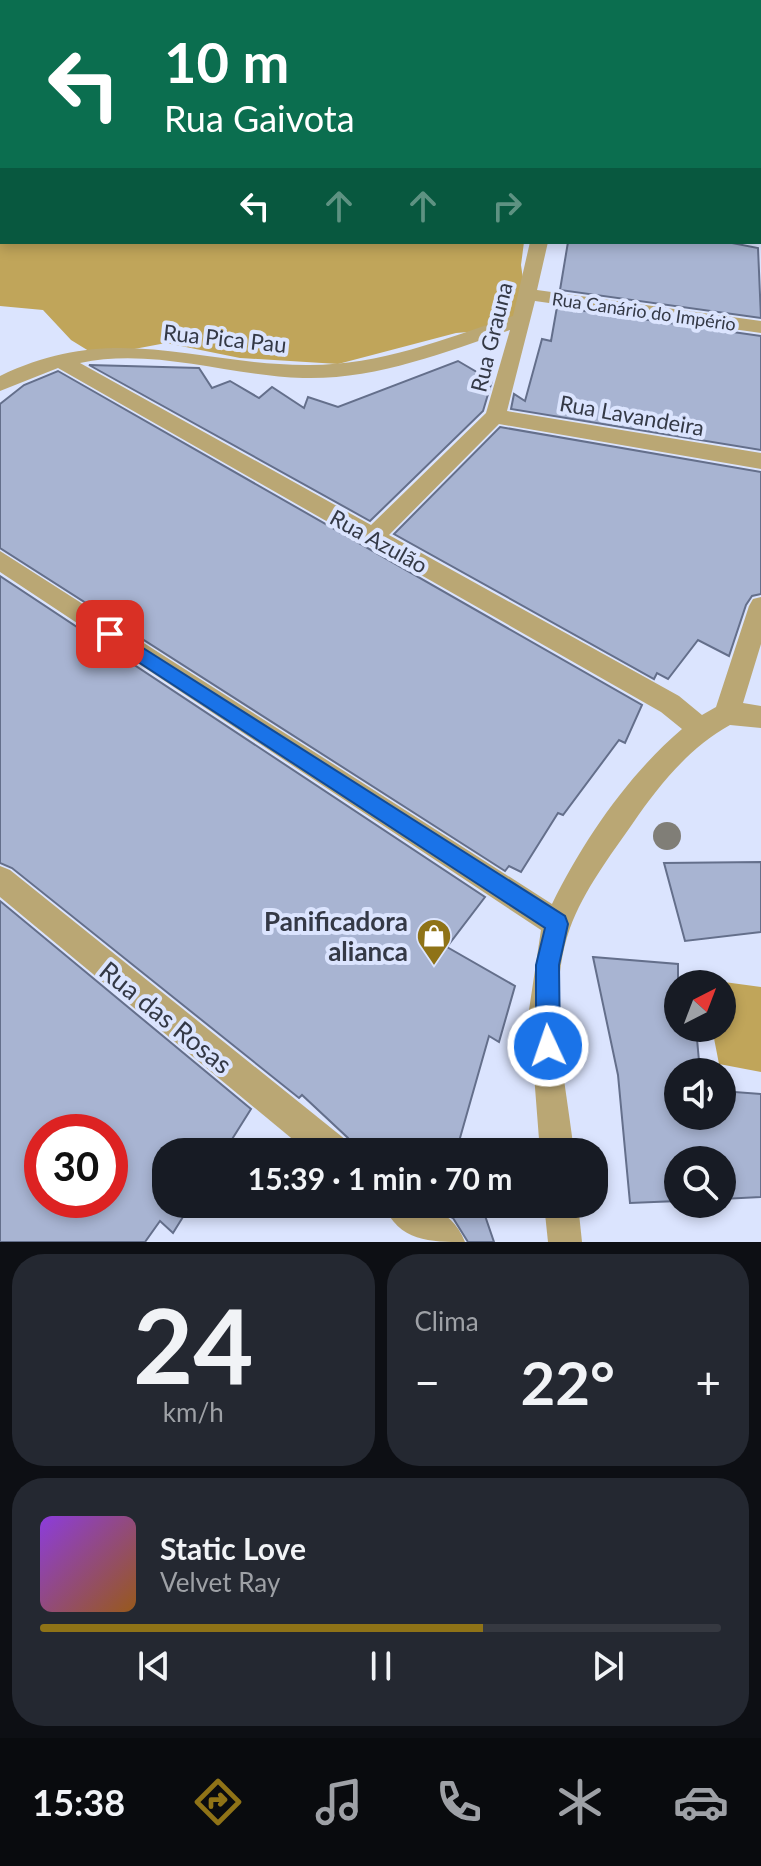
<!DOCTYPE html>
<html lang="pt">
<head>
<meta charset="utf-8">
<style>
  body { margin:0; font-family:Lato,sans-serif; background:#242831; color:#f1f3f6; height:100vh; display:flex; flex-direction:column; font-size:30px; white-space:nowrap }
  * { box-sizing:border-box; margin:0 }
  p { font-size:26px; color:#9ea1a6 }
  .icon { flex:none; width:44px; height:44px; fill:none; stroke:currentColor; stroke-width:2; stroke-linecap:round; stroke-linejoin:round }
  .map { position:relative; height:1242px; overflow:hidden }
  .side { display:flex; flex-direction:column; gap:12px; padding:12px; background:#0d0f14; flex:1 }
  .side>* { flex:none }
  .hud { position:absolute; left:0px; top:0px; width:762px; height:244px; box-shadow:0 4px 12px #0003; background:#0b6e4f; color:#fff; overflow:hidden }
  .needle { width:52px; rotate:42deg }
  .fabs { position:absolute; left:664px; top:970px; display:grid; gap:16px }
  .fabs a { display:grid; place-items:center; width:72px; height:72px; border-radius:50%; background:#171b24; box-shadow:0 4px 12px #0003; font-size:40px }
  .speed { position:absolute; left:24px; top:1114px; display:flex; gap:16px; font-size:40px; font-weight:700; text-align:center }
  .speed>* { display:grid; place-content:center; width:104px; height:104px; border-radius:50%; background:#171b24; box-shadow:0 4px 12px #0003; line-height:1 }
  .speed .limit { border:12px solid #d22; background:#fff; color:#111 }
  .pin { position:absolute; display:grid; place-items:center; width:68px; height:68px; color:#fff; margin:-34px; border-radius:16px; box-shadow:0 4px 12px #0006 }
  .me { position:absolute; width:88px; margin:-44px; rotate:357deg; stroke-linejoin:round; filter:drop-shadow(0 0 6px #0008) }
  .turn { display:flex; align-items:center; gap:28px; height:168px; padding:0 32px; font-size:36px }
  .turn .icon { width:104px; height:104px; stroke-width:2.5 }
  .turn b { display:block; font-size:56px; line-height:68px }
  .lanes { display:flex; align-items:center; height:76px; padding:0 32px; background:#0003; justify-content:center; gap:40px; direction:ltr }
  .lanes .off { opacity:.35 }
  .big { font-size:60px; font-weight:700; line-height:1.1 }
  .side .card { flex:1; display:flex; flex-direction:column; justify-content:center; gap:12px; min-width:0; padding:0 28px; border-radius:32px; background:#242831 }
  .side .dial { align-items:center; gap:0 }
  .dial b { font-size:104px; line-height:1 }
  .song { display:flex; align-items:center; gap:24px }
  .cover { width:96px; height:96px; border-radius:12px; background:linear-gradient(135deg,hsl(270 70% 55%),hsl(30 70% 35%)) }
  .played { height:8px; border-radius:4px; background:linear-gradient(90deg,#8f7317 65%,#363941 65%) }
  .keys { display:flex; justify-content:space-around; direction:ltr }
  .heat { display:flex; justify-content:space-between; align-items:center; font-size:44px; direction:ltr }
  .side .tiles { flex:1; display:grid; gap:12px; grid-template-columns:1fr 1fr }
  .card:last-child { grid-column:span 2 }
  .trip { position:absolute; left:152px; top:1138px; width:456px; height:80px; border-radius:32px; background:#171b24; box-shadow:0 4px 12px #0003; font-weight:700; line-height:80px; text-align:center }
  .menu { display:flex; height:128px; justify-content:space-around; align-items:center; background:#090b0e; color:#9ea1a6 }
  .menu .icon { width:56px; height:56px }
  .menu .current { color:#8f7317 }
  .menu b { font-size:36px; color:#f1f3f6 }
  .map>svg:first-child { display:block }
  .forest { fill:#c0a55a }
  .building { fill:#a8b4d2; stroke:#646f8b; stroke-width:2; fill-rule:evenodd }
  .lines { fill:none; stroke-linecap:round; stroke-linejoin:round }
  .minor { fill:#baa774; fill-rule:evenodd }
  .tree { fill:#807e77 }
  .route { fill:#1a73e8; stroke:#114b97; stroke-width:2 }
  .labels { text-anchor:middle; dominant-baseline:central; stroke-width:8; stroke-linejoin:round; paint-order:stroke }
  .far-street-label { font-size:18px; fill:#343946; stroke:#dbe4fe }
  .street-label { font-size:22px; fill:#343946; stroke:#dbe4fe }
  .near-poi-label { font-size:26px; font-weight:bold; fill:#343946; stroke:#dbe4fe; text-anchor:end }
  .near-street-label { font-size:26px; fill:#343946; stroke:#dbe4fe }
</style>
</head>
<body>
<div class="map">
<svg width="761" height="1242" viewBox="0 0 761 1242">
  <rect width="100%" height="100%" fill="#dbe4fe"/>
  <g class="forest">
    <path d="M 0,0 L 541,0 L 2,2 L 2,242 L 524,242 L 521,265 L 525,293 L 515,328 L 456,333 L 338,364 L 240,358 L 166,343 L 97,356 L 71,340 L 43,310 L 0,306 Z"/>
    <path d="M 702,979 L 761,987 L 761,1072 L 719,1064 L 712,1028 L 722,1028 L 722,984 L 703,984 Z"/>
  </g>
  <g class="building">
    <path d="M 568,242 L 727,242 L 758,248 L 761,318 L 560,290 Z"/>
    <path d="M 557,307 L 761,336 L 761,450 L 511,409 L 514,394 L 525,401 L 542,339 L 551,341 Z"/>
    <path d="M 458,361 L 492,381 L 483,411 L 370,521 L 89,365 L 199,368 L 212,388 L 230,381 L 259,398 L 272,387 L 304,408 L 308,397 L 338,407 Z"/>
    <path d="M 58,371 L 642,705 L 625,743 L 619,740 L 563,815 L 558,813 L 521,872 L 509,866 L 505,871 L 0,548 L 0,404 L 24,385 Z"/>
    <path d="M 500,427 L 761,472 L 761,594 L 752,596 L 746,605 L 729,656 L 698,640 L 668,679 L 657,673 L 654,679 L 394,534 Z"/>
    <path d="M 0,576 L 485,897 L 447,947 L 515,986 L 499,1042 L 489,1036 L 456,1152 L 357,1152 L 348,1138 L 302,1095 L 299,1098 L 12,868 L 0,863 Z"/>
    <path d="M 761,862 L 761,932 L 685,941 L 664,863 Z"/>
    <path d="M 0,901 L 251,1109 L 224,1152 L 166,1152 L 166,1204 L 191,1204 L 173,1233 L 160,1221 L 145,1242 L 0,1242 ZM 42,1132 L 110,1132 L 110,1200 L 42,1200 Z"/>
    <path d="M 593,957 L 678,964 L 678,1028 L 696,1028 L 700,1072 L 678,1072 L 678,1116 L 722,1116 L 722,1091 L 761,1094 L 761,1197 L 722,1199 L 722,1160 L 678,1160 L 678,1201 L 630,1203 L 618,1075 Z"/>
    <path d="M 425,1204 L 481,1204 L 494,1242 L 468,1242 L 453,1218 Z"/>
  </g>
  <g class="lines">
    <g class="minor">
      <path d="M 545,0 L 559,0 L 560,2 L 546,2 Z"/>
      <rect x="699" y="0" width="14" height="2"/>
      <rect x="0" y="7" width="2" height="10"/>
      <rect x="760" y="222" width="1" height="12"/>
      <path d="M 530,242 L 548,242 L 537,290 L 761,321 L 761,333 L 535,301 L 507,411 L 761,453 L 761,469 L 499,424 L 389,535 L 679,696 L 702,715 L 716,707 L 749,606 L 753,599 L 761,597 L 761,644 L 743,703 L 761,706 L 761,728 L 730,725 C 690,747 659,785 633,823 C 610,856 584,890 570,928 C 545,998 566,1081 574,1152 L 540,1152 L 529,1010 L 541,930 L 0,572 L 0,551 L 552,904 C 583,841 628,775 682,729 L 661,712 L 58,368 L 0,391 L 0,376 C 114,321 191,364 306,365 C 378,366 445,339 513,316 ZM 510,330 L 486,413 L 371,525 L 80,363 C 154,347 229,376 303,378 C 375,380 443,353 510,330 Z"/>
      <path d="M 0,866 L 10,870 L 346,1140 L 351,1152 L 308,1152 L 0,897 Z"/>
      <path d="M 383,1204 C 418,1204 450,1204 465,1242 C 430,1242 399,1242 383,1204 Z"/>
      <path d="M 544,1204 L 578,1204 L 582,1242 L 548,1242 Z"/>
    </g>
  </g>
  <circle class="tree" cx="667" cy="836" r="14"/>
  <path class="route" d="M 110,627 L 565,916 L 568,924 L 559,965 L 560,1046 L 557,1054 L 548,1058 L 540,1054 L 536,1046 L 536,965 L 545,928 L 103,639 L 103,629 Z"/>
  <defs>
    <symbol id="shop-pin" viewBox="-11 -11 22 30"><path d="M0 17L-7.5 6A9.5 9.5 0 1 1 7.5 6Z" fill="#8f7317" stroke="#dbe4fe"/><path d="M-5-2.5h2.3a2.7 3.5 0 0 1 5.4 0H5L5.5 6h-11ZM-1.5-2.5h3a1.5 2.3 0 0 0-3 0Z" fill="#fff"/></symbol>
  </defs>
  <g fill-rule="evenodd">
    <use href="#shop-pin" x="414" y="916" width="40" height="54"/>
  </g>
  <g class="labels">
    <g class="far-street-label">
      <text transform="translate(644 311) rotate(8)">Rua Canário do Império</text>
    </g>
    <g class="street-label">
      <text transform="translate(491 337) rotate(-76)">Rua Grauna</text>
      <text transform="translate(225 338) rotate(6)">Rua Pica Pau</text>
      <text transform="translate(632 415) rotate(10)">Rua Lavandeira</text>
      <text transform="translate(379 541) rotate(29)">Rua Azulão</text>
    </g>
    <g class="near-poi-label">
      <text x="408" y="921">Panificadora<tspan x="408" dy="30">alianca</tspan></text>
    </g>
    <g class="near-street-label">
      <text transform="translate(166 1017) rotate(39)">Rua das Rosas</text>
    </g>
  </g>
</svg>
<div class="fabs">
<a><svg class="needle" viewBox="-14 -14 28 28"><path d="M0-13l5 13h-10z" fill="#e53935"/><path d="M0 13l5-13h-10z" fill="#9ea1a6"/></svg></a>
<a><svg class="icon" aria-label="sound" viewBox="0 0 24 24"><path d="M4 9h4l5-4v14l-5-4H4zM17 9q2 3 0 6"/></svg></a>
<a><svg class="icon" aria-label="search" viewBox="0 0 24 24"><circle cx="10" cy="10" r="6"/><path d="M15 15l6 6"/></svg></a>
</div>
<div class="speed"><div class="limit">30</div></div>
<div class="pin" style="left:110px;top:634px;background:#d93025"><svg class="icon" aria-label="arrive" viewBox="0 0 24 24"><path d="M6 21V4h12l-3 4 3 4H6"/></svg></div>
<svg class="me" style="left:548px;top:1046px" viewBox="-20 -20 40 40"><circle r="17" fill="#1a73e8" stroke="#fff" stroke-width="3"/><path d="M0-11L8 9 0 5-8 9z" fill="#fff"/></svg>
<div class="trip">15:39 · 1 min · 70 m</div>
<div class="hud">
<div class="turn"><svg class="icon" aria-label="left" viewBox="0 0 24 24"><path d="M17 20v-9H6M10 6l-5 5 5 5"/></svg><div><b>10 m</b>Rua Gaivota</div></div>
<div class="lanes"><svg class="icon" aria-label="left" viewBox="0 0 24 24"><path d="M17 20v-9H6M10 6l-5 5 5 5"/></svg><svg class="icon off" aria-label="ahead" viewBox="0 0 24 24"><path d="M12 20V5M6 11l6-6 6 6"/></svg><svg class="icon off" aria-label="ahead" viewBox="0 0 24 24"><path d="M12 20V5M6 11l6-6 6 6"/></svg><svg class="icon off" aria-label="right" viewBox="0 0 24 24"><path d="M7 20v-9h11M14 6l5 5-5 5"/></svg></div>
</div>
</div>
<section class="side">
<div class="tiles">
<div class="card dial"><b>24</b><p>km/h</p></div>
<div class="card"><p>Clima</p>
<div class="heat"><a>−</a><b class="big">22°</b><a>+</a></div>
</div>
<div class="card">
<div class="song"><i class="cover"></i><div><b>Static Love</b><p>Velvet Ray</p></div></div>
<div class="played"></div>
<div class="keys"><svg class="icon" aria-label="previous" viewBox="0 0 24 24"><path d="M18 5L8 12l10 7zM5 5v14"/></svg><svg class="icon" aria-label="pause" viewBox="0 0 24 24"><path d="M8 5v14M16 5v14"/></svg><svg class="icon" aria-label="next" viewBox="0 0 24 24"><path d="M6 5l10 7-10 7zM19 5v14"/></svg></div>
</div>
</div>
</section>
<nav class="menu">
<b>15:38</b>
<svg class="icon current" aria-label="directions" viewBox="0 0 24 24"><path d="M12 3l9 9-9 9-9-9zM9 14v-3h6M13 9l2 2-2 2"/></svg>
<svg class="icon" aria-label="music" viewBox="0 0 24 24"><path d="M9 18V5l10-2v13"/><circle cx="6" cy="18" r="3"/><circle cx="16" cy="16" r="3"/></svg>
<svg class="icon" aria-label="phone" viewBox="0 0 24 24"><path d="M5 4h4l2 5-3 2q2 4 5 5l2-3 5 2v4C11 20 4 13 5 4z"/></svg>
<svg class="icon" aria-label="climate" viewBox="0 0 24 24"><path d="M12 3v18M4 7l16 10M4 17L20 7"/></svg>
<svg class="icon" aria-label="car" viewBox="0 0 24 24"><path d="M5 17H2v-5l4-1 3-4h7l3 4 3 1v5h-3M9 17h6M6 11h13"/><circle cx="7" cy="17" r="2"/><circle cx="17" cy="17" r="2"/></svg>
</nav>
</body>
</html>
